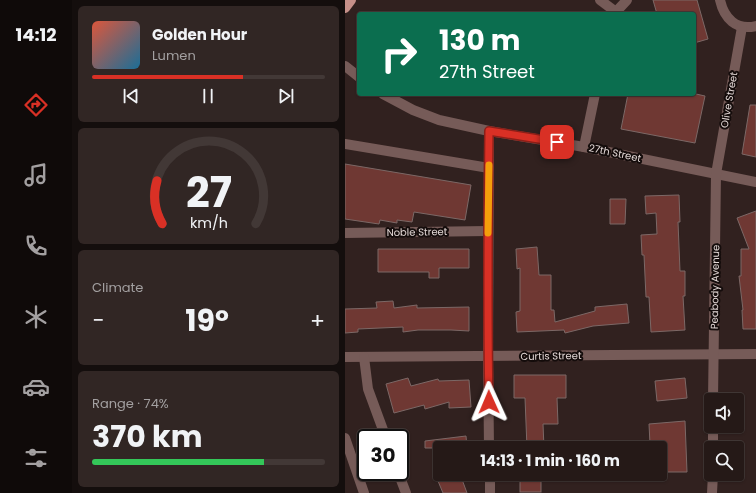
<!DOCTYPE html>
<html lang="en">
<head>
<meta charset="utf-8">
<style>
  body { margin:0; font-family:Poppins,sans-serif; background:#312624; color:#f1f3f6; height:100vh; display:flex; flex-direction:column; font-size:15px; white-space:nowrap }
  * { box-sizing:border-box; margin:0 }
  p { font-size:13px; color:#a3a0a1 }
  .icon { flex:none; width:22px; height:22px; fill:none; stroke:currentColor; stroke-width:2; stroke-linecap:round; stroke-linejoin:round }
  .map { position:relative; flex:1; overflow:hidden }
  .panel { display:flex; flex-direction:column; gap:6px; padding:6px; background:#140e0d; width:273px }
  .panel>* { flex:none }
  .hud { position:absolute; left:12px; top:12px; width:339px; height:84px; border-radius:4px; box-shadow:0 1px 3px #0004,0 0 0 1px #423836; background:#0b6e4f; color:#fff; overflow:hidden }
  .controls { position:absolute; left:359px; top:393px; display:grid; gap:8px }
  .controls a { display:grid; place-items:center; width:40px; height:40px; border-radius:4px; background:#251917; box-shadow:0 1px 3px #0004,0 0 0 1px #423836; font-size:20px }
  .speed { position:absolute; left:12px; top:429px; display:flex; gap:8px; font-size:20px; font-weight:700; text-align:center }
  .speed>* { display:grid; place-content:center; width:52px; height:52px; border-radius:50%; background:#251917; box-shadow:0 1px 3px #0004,0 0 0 1px #423836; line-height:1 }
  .speed .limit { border:2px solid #111; border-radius:6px; background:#fff; color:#111 }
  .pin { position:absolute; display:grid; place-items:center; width:34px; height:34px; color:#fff; margin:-17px; border-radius:8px; box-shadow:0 2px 6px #0006 }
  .me { position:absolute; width:44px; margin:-22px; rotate:359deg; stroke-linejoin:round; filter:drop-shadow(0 0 3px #0008) }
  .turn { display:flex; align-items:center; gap:14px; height:84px; padding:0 16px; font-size:18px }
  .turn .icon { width:52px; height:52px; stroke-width:2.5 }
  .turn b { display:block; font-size:28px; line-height:34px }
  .big { font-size:30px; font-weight:700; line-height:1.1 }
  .panel .tile { flex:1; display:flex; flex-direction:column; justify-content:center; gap:6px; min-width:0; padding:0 14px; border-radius:6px; background:#312624 }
  .panel .dial { align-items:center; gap:0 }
  .dial svg { height:104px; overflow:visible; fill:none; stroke:#423836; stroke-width:7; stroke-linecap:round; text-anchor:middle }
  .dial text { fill:#f1f3f6; stroke:none }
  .song { display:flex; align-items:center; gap:12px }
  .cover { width:48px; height:48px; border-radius:6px; background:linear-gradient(135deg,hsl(10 70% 55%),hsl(200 70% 35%)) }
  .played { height:4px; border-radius:2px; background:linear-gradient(90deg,#d93025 65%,#423836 65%) }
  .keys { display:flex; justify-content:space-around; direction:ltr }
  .heat { display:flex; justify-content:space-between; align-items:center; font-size:22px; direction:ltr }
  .charge { height:6px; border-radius:3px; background:linear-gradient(90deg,#34c759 74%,#423836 0) }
  .trip { position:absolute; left:88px; top:441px; width:234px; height:40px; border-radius:4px; background:#251917; box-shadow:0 1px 3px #0004,0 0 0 1px #423836; font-weight:700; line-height:40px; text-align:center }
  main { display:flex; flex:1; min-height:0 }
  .tab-bar { display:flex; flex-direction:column; width:72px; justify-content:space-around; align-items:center; background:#0f0a09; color:#a3a0a1 }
  .tab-bar .icon { width:28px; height:28px }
  .tab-bar .current { color:#d93025 }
  .tab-bar b { font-size:18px; color:#f1f3f6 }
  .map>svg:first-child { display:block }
  .building { fill:#6f3833; stroke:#7c6866 }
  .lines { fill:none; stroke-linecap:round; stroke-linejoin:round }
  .minor { stroke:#765b58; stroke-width:10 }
  .major { stroke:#c69089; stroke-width:10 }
  .route-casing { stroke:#8d1f18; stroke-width:10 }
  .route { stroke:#d93025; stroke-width:7 }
  .slow { stroke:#f59e0b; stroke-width:7 }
  .labels { text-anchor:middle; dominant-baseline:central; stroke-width:4; stroke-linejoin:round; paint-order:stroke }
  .street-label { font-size:10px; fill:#e4d9d7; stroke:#140c0b }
</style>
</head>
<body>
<main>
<nav class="tab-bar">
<b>14:12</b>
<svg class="icon current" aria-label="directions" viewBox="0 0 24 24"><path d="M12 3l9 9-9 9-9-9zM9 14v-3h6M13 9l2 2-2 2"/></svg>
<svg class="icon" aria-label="music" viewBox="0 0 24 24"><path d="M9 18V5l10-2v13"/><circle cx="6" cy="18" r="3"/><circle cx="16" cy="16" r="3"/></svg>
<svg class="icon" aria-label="phone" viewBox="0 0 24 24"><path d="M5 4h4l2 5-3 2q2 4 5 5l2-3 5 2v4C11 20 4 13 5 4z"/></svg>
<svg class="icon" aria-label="climate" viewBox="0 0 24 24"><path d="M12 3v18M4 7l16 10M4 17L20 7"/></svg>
<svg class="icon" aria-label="car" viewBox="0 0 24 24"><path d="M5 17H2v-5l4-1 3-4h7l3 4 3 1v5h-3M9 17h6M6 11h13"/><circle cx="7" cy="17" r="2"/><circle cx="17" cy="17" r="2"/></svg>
<svg class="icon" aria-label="filters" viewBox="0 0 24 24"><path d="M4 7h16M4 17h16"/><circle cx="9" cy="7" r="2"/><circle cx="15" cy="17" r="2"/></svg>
</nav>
<section class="panel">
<div class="tile">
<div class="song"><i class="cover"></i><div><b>Golden Hour</b><p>Lumen</p></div></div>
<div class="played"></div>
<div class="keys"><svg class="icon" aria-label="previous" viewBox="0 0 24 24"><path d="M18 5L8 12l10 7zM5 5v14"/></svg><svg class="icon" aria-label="pause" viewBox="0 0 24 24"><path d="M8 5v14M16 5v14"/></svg><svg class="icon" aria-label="next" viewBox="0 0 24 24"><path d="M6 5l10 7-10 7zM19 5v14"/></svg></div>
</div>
<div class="tile dial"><svg viewBox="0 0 100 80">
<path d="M14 69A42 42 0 1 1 86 69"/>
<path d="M14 69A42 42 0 0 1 10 36" stroke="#d93025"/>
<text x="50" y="56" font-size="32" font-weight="700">27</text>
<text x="50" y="72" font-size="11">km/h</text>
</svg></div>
<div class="tile"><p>Climate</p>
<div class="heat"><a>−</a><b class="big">19°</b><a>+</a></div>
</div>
<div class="tile"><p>Range · 74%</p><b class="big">370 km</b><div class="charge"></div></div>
</section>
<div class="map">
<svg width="411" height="493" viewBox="0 0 411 493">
  <rect width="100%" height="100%" fill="#31211f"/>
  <g class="building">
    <path d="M 308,0 L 352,0 L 363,39 L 349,43 L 349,14 L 312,14 Z"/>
    <path d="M 283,94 L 351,94 L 360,96 L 350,143 L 276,129 Z"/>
    <path d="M 405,105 L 411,105 L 411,157 L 397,154 Z"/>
    <path d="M 0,164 L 126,185 L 120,220 L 69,212 L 67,222 L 52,220 L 52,223 L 35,220 L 34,224 L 0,219 Z"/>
    <path d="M 334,195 L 335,222 L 333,222 L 335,271 L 340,271 L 340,296 L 338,296 L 340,330 L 306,332 L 304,297 L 301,297 L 299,255 L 297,255 L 296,235 L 312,234 L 311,213 L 301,214 L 300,196 Z"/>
    <path d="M 265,199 L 281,199 L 280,224 L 265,224 Z"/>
    <path d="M 411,211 L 411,329 L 398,329 L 397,310 L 398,310 L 394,276 L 396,276 L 396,249 L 404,249 L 392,218 Z"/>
    <path d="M 192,247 L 194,275 L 206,275 L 206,310 L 209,310 L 210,322 L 250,311 L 250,307 L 282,304 L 284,323 L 248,326 L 220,333 L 219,330 L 172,332 L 171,312 L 175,311 L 175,268 L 172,269 L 171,249 Z"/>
    <path d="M 33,249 L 124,249 L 124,268 L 94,268 L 94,278 L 84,278 L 84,272 L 33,272 Z"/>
    <path d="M 48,301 L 49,308 L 72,305 L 72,308 L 124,307 L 124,331 L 106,330 L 73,330 L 58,332 L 58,327 L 13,329 L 13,332 L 0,333 L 0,309 L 32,308 L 31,302 Z"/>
    <path d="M 169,375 L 221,375 L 221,398 L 212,398 L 213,424 L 198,424 L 199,448 L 182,448 L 180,398 L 169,398 Z"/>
    <path d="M 63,378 L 66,386 L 93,379 L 94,381 L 124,380 L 126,407 L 104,408 L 104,402 L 80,409 L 79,405 L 49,413 L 41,384 Z"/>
    <path d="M 340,378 L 342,398 L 312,401 L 310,381 Z"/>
    <path d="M 340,421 L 342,472 L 315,472 L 315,443 L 305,444 L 304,424 Z"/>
    <path d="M 121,436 L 122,448 L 80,448 L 80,441 Z"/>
    <path d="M 112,474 L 115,474 L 122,493 L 98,493 L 93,481 Z"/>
    <rect x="175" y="474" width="21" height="18"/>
  </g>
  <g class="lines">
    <g class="minor">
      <path d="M 255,0 L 271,12"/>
      <path d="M 375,0 C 379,18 391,31 411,26"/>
      <path d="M 269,14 L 282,0"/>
      <path d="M 0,66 L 14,77"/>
      <path d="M 38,94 L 68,110 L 94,120 L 144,131 L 239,147 L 411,182"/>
      <path d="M 0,144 L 144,168"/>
      <path d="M 239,147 L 250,94"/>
      <path d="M 0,233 L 143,231"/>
      <path d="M 0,357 L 411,354"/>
      <path d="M 19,357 L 23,389 L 41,438"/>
      <path d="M 368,400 L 371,174 L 397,27"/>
      <path d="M 0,438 L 19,493"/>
      <path d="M 144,448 L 143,356 L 144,131"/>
      <path d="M 368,448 L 368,426"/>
      <path d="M 53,472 L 61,493"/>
      <path d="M 145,474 L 145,493"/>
      <path d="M 367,493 L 368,474"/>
    </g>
    <path class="major" d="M 0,8 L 6,0"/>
  </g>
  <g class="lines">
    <defs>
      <path id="route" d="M 144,402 C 142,312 143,221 144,131 L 212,142"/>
    </defs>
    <use href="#route" class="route-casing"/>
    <use href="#route" class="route"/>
    <path class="slow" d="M 143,233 L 144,165"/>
  </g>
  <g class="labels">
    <g class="street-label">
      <text transform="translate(384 100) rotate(-80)">Olive Street</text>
      <text transform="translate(270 153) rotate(12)">27th Street</text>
      <text transform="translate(72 232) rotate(-1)">Noble Street</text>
      <text transform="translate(370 287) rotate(-89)">Peabody Avenue</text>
      <text transform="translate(206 356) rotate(-1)">Curtis Street</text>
    </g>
  </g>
</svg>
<div class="controls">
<a><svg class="icon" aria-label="sound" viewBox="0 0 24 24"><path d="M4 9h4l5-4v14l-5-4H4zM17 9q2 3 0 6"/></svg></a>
<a><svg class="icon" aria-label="search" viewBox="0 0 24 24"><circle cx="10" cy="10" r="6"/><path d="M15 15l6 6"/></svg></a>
</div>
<div class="speed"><div class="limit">30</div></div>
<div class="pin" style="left:212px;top:142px;background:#d93025"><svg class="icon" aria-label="arrive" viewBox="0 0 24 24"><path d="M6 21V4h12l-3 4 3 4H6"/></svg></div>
<svg class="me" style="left:144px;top:402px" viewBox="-20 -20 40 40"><path d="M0-17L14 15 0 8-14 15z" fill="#d93025" stroke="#fff" stroke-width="4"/></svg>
<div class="trip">14:13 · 1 min · 160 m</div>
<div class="hud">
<div class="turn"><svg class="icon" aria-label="right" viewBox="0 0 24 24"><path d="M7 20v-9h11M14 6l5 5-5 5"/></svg><div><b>130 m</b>27th Street</div></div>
</div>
</div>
</main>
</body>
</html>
